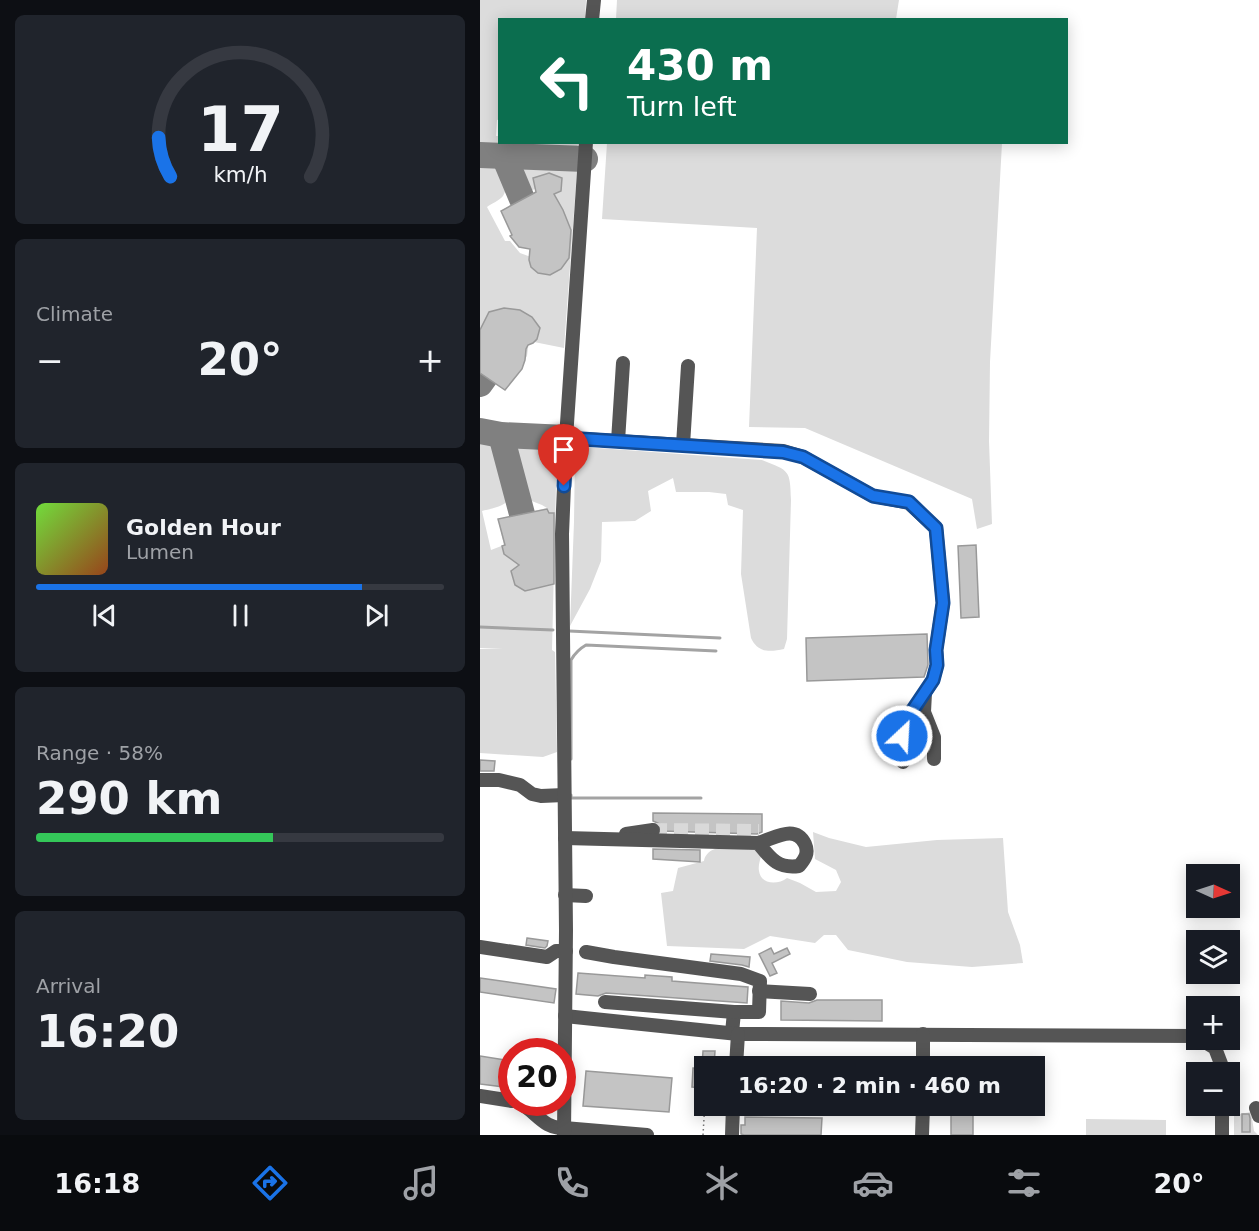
<!DOCTYPE html>
<html lang="en">
<head>
<meta charset="utf-8">
<style>
  body { margin:0; font-family:"DejaVu Sans",sans-serif; background:#20242c; color:#f1f3f6; height:100vh; display:flex; flex-direction:column; font-size:22px; white-space:nowrap }
  * { box-sizing:border-box; margin:0 }
  p { font-size:20px; color:#9ea1a6 }
  .icon { flex:none; width:33px; height:33px; fill:none; stroke:currentColor; stroke-width:2; stroke-linecap:round; stroke-linejoin:round }
  .map { position:relative; flex:1; overflow:hidden }
  .sheet { display:flex; flex-direction:column; gap:15px; padding:15px; background:#0d0f14; width:480px }
  .sheet>* { flex:none }
  .banner { position:absolute; left:18px; top:18px; width:570px; height:126px; border-radius:0px; box-shadow:0 3px 15px #0003; background:#0b6e4f; color:#fff; overflow:hidden }
  .needle { width:39px; rotate:93deg }
  .fabs { position:absolute; left:706px; top:864px; display:grid; gap:12px }
  .fabs a { display:grid; place-items:center; width:54px; height:54px; border-radius:0px; background:#171b24; box-shadow:0 3px 15px #0003; font-size:30px }
  .speed { position:absolute; left:18px; top:1038px; display:flex; gap:12px; font-size:30px; font-weight:700; text-align:center }
  .speed>* { display:grid; place-content:center; width:78px; height:78px; border-radius:50%; background:#171b24; box-shadow:0 3px 15px #0003; line-height:1 }
  .speed .limit { border:9px solid #d22; background:#fff; color:#111 }
  .pin { position:absolute; display:grid; place-items:center; width:51px; height:51px; color:#fff; margin:-62px -26px; border-radius:50% 50% 50% 0; rotate:-45deg; box-shadow:0 0 6px #0007 }
  .pin .icon { rotate:45deg }
  .me { position:absolute; width:66px; margin:-33px; rotate:25deg; stroke-linejoin:round; filter:drop-shadow(0 0 4px #0008) }
  .turn { display:flex; align-items:center; gap:21px; height:126px; padding:0 30px; font-size:27px }
  .turn .icon { width:78px; height:78px; stroke-width:2.5 }
  .turn b { display:block; font-size:42px; line-height:51px }
  .big { font-size:45px; font-weight:600; line-height:1.1 }
  .sheet .tile { flex:1; display:flex; flex-direction:column; justify-content:center; gap:9px; min-width:0; padding:0 21px; border-radius:9px; background:#20242c }
  .sheet .dial { align-items:center; gap:0 }
  .dial svg { height:156px; overflow:visible; fill:none; stroke:#363941; stroke-width:7; stroke-linecap:round; text-anchor:middle }
  .dial text { fill:#f1f3f6; stroke:none }
  .song { display:flex; align-items:center; gap:18px }
  .cover { width:72px; height:72px; border-radius:9px; background:linear-gradient(135deg,hsl(100 70% 55%),hsl(20 70% 35%)) }
  .played { height:6px; border-radius:3px; background:linear-gradient(90deg,#1a73e8 80%,#363941 80%) }
  .keys { display:flex; justify-content:space-around; direction:ltr }
  .heat { display:flex; justify-content:space-between; align-items:center; font-size:33px; direction:ltr }
  .charge { height:9px; border-radius:4px; background:linear-gradient(90deg,#34c759 58%,#363941 0) }
  .trip { position:absolute; left:214px; top:1056px; width:351px; height:60px; border-radius:0px; background:#171b24; box-shadow:0 3px 15px #0003; font-weight:600; line-height:60px; text-align:center }
  .dock { display:flex; height:96px; justify-content:space-around; align-items:center; background:#090b0e; color:#9ea1a6 }
  .dock .icon { width:42px; height:42px }
  .dock .selected { color:#1a73e8 }
  .dock b { font-size:27px; color:#f1f3f6 }
  main { display:flex; flex:1; min-height:0 }
  .map>svg:first-child { display:block }
  .green { fill:#dcdcdc }
  .lines { fill:none; stroke-linecap:round; stroke-linejoin:round }
  .stream { stroke:#a3a3a3; stroke-width:3 }
  .taxiway { stroke:#808080; stroke-width:26 }
  .building { fill:#c4c4c4; stroke:#999; stroke-width:1.5 }
  .minor-tunnel { stroke:#d9d9d9; stroke-width:14; stroke-dasharray:14 7; stroke-linecap:butt }
  .path { stroke:#777; stroke-width:1.5; stroke-dasharray:1.5 3; stroke-linecap:butt }
  .minor { stroke:#555; stroke-width:14 }
  .route-casing { stroke:#114b97; stroke-width:15 }
  .route { stroke:#1a73e8; stroke-width:10 }
</style>
</head>
<body>
<main>
<section class="sheet">
<div class="tile dial"><svg viewBox="0 0 100 80">
<path d="M14 69A42 42 0 1 1 86 69"/>
<path d="M14 69A42 42 0 0 1 8 49" stroke="#1a73e8"/>
<text x="50" y="56" font-size="32" font-weight="700">17</text>
<text x="50" y="72" font-size="11">km/h</text>
</svg></div>
<div class="tile"><p>Climate</p>
<div class="heat"><a>−</a><b class="big">20°</b><a>+</a></div>
</div>
<div class="tile">
<div class="song"><i class="cover"></i><div><b>Golden Hour</b><p>Lumen</p></div></div>
<div class="played"></div>
<div class="keys"><svg class="icon" aria-label="previous" viewBox="0 0 24 24"><path d="M18 5L8 12l10 7zM5 5v14"/></svg><svg class="icon" aria-label="pause" viewBox="0 0 24 24"><path d="M8 5v14M16 5v14"/></svg><svg class="icon" aria-label="next" viewBox="0 0 24 24"><path d="M6 5l10 7-10 7zM19 5v14"/></svg></div>
</div>
<div class="tile"><p>Range · 58%</p><b class="big">290 km</b><div class="charge"></div></div>
<div class="tile"><p>Arrival</p><b class="big">16:20</b></div>
</section>
<div class="map">
<svg width="779" height="1135" viewBox="0 0 779 1135">
  <rect width="100%" height="100%" fill="#fff"/>
  <g class="green">
    <path d="M 0,0 L 106,0 L 105,19 L 20,20 L 20,119 L 17,120 L 16,136 L 19,136 L 20,142 L 29,143 L 29,144 L 24,147 L 0,145 Z"/>
    <path d="M 137,0 L 419,0 L 416,19 L 136,19 Z"/>
    <path d="M 37,143 L 99,143 L 99,144 L 91,152 L 36,146 Z"/>
    <path d="M 127,143 L 522,143 L 510,362 L 509,441 L 512,524 L 497,529 L 492,499 L 325,428 L 269,427 L 277,228 L 122,219 Z"/>
    <path d="M 0,158 C 15,159 33,181 23,196 C 20,200 11,204 7,207 L 25,241 L 30,241 L 40,253 L 51,257 L 73,182 L 50,191 L 43,183 L 37,172 L 47,161 L 90,164 L 97,171 L 84,348 L 49,341 L 47,356 L 30,382 L 0,364 Z"/>
    <path d="M 0,441 C 7,442 11,445 16,451 C 22,458 33,492 28,500 C 24,507 9,509 2,511 L 11,550 L 24,545 L 18,519 L 67,508 L 62,505 L 44,498 C 41,483 31,456 41,442 L 77,445 L 72,650 L 75,652 L 77,752 L 63,757 L 0,753 L 0,649 L 23,649 L 0,648 Z"/>
    <path d="M 104,447 L 282,460 C 310,471 310,470 311,500 L 307,639 L 304,649 C 290,652 278,653 271,638 L 261,574 L 263,510 L 248,505 L 246,494 L 229,492 L 196,492 L 193,478 L 168,491 L 171,511 L 155,521 L 122,522 L 121,561 L 110,589 L 90,626 L 94,522 L 95,453 L 98,449 Z"/>
    <path d="M 333,832 L 349,838 L 386,847 L 457,840 L 523,838 L 528,912 L 540,945 L 543,963 L 492,967 L 427,962 L 368,950 L 356,935 L 344,935 L 335,943 L 290,936 L 264,949 L 187,946 L 181,893 L 193,891 L 198,868 L 224,861 C 227,842 259,847 273,848 L 281,856 C 280,860 278,866 279,871 C 281,885 298,885 307,878 L 320,883 L 336,892 L 356,891 L 361,882 L 356,870 L 335,859 Z"/>
    <path d="M 771,1112 L 774,1131 L 778,1135 L 754,1135 L 754,1115 Z"/>
    <path d="M 606,1119 L 686,1120 L 686,1135 L 606,1135 Z"/>
  </g>
  <g class="lines">
    <g class="stream">
      <path d="M 0,627 L 73,630"/>
      <path d="M 89,631 L 240,638"/>
      <path d="M 91,759 L 91,660 C 95,653 99,649 106,645 L 236,651"/>
      <path d="M 91,795 L 91,798 L 221,798"/>
    </g>
    <g class="taxiway">
      <path d="M 0,155 L 105,159"/>
      <path d="M 24,156 L 42,199"/>
      <path d="M 0,384 L 5,377"/>
      <path d="M 0,431 L 21,435 L 86,438"/>
      <path d="M 21,435 L 42,514"/>
    </g>
  </g>
  <g class="building">
    <path d="M 69,173 L 82,178 L 81,191 L 74,194 L 83,210 L 91,230 L 89,258 L 81,269 L 70,275 L 58,273 L 51,267 L 49,260 L 50,249 L 39,247 L 30,236 L 32,235 L 21,211 L 56,192 L 53,178 Z"/>
    <path d="M 24,308 L 40,310 L 52,317 L 60,328 L 57,339 L 53,343 L 48,345 L 46,349 L 45,360 L 42,369 L 25,390 L 0,373 L 0,330 L 9,312 Z"/>
    <path d="M 67,509 L 69,513 L 74,513 L 74,584 L 45,591 L 35,585 L 31,571 L 39,565 L 24,554 L 22,546 L 25,545 L 18,519 Z"/>
    <path d="M 496,545 L 499,617 L 481,618 L 478,546 Z"/>
    <path d="M 447,634 L 448,665 L 444,677 L 327,681 L 326,638 Z"/>
    <path d="M 0,760 L 15,761 L 14,771 L 0,771 Z"/>
    <path d="M 173,813 L 282,814 L 282,832 L 277,834 L 182,831 L 180,824 L 173,821 Z"/>
    <path d="M 173,849 L 220,850 L 220,862 L 173,859 Z"/>
    <path d="M 47,938 L 68,941 L 67,946 L 65,948 L 46,945 Z"/>
    <path d="M 291,948 L 294,954 L 307,948 L 310,954 L 292,963 L 297,973 L 290,976 L 279,954 Z"/>
    <path d="M 231,954 L 270,957 L 269,967 L 262,965 L 230,961 Z"/>
    <path d="M 98,973 L 165,978 L 165,975 L 192,977 L 192,981 L 268,987 L 267,1003 L 126,993 L 118,996 L 96,994 Z"/>
    <path d="M 0,978 L 76,989 L 74,1003 L 0,992 Z"/>
    <path d="M 337,1000 L 402,1000 L 402,1021 L 301,1020 L 301,1001 L 329,1003 Z"/>
    <path d="M 223,1051 L 235,1051 L 234,1066 L 222,1066 Z"/>
    <path d="M 0,1056 L 32,1061 L 32,1088 L 0,1084 Z"/>
    <path d="M 213,1068 L 225,1069 L 225,1088 L 212,1087 Z"/>
    <path d="M 106,1071 L 192,1078 L 189,1112 L 103,1106 Z"/>
    <rect x="471" y="1106" width="22" height="29"/>
    <path d="M 762,1114 L 769,1114 L 770,1118 L 770,1132 L 762,1132 Z"/>
    <path d="M 265,1117 L 342,1118 L 341,1135 L 264,1135 L 261,1134 L 261,1125 L 265,1125 Z"/>
  </g>
  <g class="lines">
    <path class="minor-tunnel" d="M 173,830 L 279,831"/>
    <path class="path" d="M 223,1135 L 225,1102"/>
    <g class="minor">
      <path d="M 112,20 L 114,0"/>
      <path d="M 86,438 L 303,451 L 323,457 L 393,496 L 429,503 L 456,528 L 463,603 L 456,650 L 457,665 L 453,680 L 427,720 L 421,736 L 423,762"/>
      <path d="M 138,441 L 143,363"/>
      <path d="M 203,445 L 208,366"/>
      <path d="M 445,693 L 444,712 L 454,737 L 454,759"/>
      <path d="M 0,780 L 19,780 L 40,785 L 52,794 L 61,796 L 84,795"/>
      <path d="M 146,834 L 173,830"/>
      <path d="M 85,838 L 278,843 C 291,859 298,869 319,866 C 325,859 329,853 325,844 C 315,823 294,839 278,843"/>
      <path d="M 85,895 L 106,896"/>
      <path d="M 0,947 L 67,957 L 76,951 L 86,951"/>
      <path d="M 106,952 L 134,957 L 261,974 L 280,981 L 279,1012 L 254,1012 L 252,1033"/>
      <path d="M 279,991 L 330,994"/>
      <path d="M 125,1002 L 254,1012"/>
      <path d="M 85,1016 L 258,1034 L 717,1036"/>
      <path d="M 722,1040 L 735,1048 L 743,1069 L 743,1072"/>
      <path d="M 256,1066 L 258,1034"/>
      <path d="M 443,1066 L 443,1034"/>
      <path d="M 0,1096 L 32,1101"/>
      <path d="M 38,1102 C 55,1110 64,1130 84,1128 L 167,1135"/>
      <path d="M 776,1108 L 779,1116"/>
      <path d="M 84,1135 L 86,930 L 82,534 L 86,438 L 106,142"/>
      <path d="M 252,1135 L 253,1106"/>
      <path d="M 442,1135 L 443,1106"/>
      <path d="M 742,1135 L 742,1106"/>
    </g>
  </g>
  <g class="lines">
    <defs>
      <path id="route" d="M 84,486 L 86,438 L 303,452 L 323,457 L 393,496 L 429,502 L 456,528 L 463,603 L 456,650 L 457,665 L 453,680 L 426,720 L 422,736"/>
    </defs>
    <use href="#route" class="route-casing"/>
    <use href="#route" class="route"/>
  </g>
</svg>
<div class="fabs">
<a><svg class="needle" viewBox="-14 -14 28 28"><path d="M0-13l5 13h-10z" fill="#e53935"/><path d="M0 13l5-13h-10z" fill="#9ea1a6"/></svg></a>
<a><svg class="icon" aria-label="layers" viewBox="0 0 24 24"><path d="M12 4l9 5-9 5-9-5zM3 14l9 5 9-5"/></svg></a>
<a>+</a>
<a>−</a>
</div>
<div class="speed"><div class="limit">20</div></div>
<div class="pin" style="left:84px;top:486px;background:#d93025"><svg class="icon" aria-label="arrive" viewBox="0 0 24 24"><path d="M6 21V4h12l-3 4 3 4H6"/></svg></div>
<svg class="me" style="left:422px;top:736px" viewBox="-20 -20 40 40"><circle r="17" fill="#1a73e8" stroke="#fff" stroke-width="3"/><path d="M0-11L8 9 0 5-8 9z" fill="#fff"/></svg>
<div class="trip">16:20 · 2 min · 460 m</div>
<div class="banner">
<div class="turn"><svg class="icon" aria-label="left" viewBox="0 0 24 24"><path d="M17 20v-9H6M10 6l-5 5 5 5"/></svg><div><b>430 m</b>Turn left</div></div>
</div>
</div>
</main>
<nav class="dock">
<b>16:18</b>
<svg class="icon selected" aria-label="directions" viewBox="0 0 24 24"><path d="M12 3l9 9-9 9-9-9zM9 14v-3h6M13 9l2 2-2 2"/></svg>
<svg class="icon" aria-label="music" viewBox="0 0 24 24"><path d="M9 18V5l10-2v13"/><circle cx="6" cy="18" r="3"/><circle cx="16" cy="16" r="3"/></svg>
<svg class="icon" aria-label="phone" viewBox="0 0 24 24"><path d="M5 4h4l2 5-3 2q2 4 5 5l2-3 5 2v4C11 20 4 13 5 4z"/></svg>
<svg class="icon" aria-label="climate" viewBox="0 0 24 24"><path d="M12 3v18M4 7l16 10M4 17L20 7"/></svg>
<svg class="icon" aria-label="car" viewBox="0 0 24 24"><path d="M5 17H2v-5l4-1 3-4h7l3 4 3 1v5h-3M9 17h6M6 11h13"/><circle cx="7" cy="17" r="2"/><circle cx="17" cy="17" r="2"/></svg>
<svg class="icon" aria-label="filters" viewBox="0 0 24 24"><path d="M4 7h16M4 17h16"/><circle cx="9" cy="7" r="2"/><circle cx="15" cy="17" r="2"/></svg>
<b>20°</b>
</nav>
</body>
</html>
